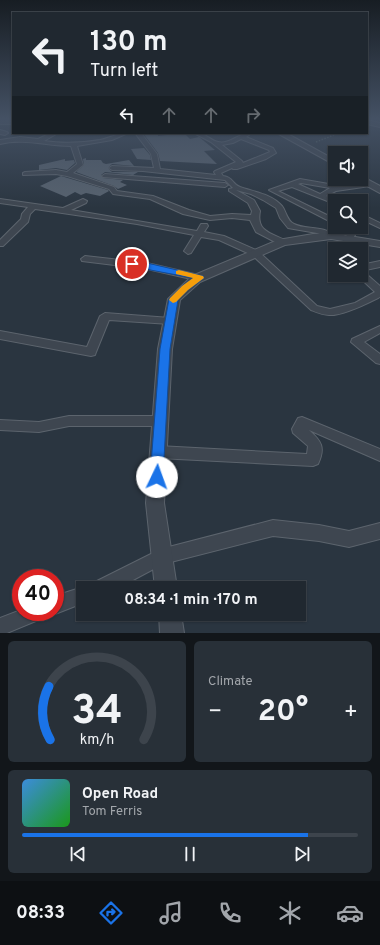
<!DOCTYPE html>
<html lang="en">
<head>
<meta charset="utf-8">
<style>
  body { margin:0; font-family:Overpass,sans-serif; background:#283038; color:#f1f3f6; height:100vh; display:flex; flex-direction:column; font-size:15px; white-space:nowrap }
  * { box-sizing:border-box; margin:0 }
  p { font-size:13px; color:#a2a6ab }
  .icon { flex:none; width:22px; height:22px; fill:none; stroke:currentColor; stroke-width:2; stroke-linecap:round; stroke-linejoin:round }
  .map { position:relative; height:633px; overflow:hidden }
  .sheet { display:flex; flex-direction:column; gap:8px; padding:8px; background:#12161a; flex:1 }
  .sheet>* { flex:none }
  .banner { position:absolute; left:12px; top:12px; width:356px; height:122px; border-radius:0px; box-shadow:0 1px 3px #0004,0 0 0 1px #3d444c; background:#202830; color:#f1f3f6; overflow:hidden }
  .tools { position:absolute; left:328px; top:146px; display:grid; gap:8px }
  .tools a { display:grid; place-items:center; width:40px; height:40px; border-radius:0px; background:#202830; box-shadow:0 1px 3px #0004,0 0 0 1px #3d444c; font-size:20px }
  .speed { position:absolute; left:12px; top:569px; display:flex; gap:8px; font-size:20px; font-weight:700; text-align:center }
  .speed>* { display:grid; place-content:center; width:52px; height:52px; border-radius:50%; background:#202830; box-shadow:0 1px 3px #0004,0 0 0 1px #3d444c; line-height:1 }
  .speed .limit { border:6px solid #d22; background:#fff; color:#111 }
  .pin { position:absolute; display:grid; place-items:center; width:34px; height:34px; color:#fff; margin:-17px; border:2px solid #fff; border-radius:50%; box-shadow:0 1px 4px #0007 }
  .me { position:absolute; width:44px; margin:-22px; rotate:3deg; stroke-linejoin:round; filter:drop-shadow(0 0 3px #0008) }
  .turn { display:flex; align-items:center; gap:14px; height:84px; padding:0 12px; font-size:18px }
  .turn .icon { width:52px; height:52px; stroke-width:2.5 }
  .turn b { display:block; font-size:28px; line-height:34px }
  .lanes { display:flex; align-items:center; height:38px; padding:0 12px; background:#0003; justify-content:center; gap:20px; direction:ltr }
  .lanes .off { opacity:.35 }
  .big { font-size:30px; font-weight:700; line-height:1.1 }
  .sheet .widget { flex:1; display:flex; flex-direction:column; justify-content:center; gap:6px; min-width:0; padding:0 14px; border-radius:6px; background:#283038 }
  .sheet .dial { align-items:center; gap:0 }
  .dial svg { height:104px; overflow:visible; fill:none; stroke:#3d444c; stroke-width:7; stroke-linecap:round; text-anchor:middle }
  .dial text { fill:#f1f3f6; stroke:none }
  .song { display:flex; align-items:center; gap:12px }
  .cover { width:48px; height:48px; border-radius:6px; background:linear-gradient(135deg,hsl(210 70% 55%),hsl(120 70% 35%)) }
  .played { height:4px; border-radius:2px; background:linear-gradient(90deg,#1a73e8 85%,#3d444c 85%) }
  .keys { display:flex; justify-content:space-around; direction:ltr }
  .heat { display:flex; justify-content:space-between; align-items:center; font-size:22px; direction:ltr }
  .sheet .tiles { flex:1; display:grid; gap:8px; grid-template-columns:1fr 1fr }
  .widget:last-child { grid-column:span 2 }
  .trip { position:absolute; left:76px; top:581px; width:230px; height:40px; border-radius:0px; background:#202830; box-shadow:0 1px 3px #0004,0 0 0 1px #3d444c; font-weight:700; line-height:40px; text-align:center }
  .tab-bar { display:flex; height:64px; justify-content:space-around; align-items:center; background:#0d1013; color:#a2a6ab }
  .tab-bar .icon { width:28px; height:28px }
  .tab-bar .on { color:#1a73e8 }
  .tab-bar b { font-size:18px; color:#f1f3f6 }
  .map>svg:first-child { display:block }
  .building { fill:#58636f }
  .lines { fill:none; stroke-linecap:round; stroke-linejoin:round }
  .minor-casing { stroke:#5c646d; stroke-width:2 }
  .tertiary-casing { stroke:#5c646d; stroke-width:2 }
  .path { stroke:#4e6062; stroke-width:1.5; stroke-dasharray:1.5 1.5; stroke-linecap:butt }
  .minor { fill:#3e4650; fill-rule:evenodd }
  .tertiary { fill:#3e4650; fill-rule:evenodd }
  .route { fill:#1a73e8; stroke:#114b97 }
  .slow { fill:#f59e0b }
</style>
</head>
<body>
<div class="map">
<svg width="380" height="633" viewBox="0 0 380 633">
  <rect width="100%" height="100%" fill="#2a3540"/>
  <g class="building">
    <path d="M 143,133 L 158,133 L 158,136 L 184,133 L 190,139 L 199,137 L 215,150 L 204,151 L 217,164 L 160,161 L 158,153 Z"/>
    <path d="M 144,148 L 150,155 L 151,160 L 137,159 L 131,149 Z"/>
    <path d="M 86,158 L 86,160 L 101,160 L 103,163 L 106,164 L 129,160 L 134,166 L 112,164 L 108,168 L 112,172 L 138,172 L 133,175 L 105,172 L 101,175 L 103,178 L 123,180 L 120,182 L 127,185 L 118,189 L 114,186 L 76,172 L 84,165 L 83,159 Z"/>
    <path d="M 65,159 L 65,161 L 74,160 L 75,163 L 67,170 L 56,168 L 39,170 L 39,165 Z"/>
    <path d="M 61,176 L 108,190 L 109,191 L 100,196 L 86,193 L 81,195 L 75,192 L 66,197 L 40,186 Z"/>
  </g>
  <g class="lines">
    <defs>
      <g id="minor">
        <rect x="0" y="120" width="13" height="4"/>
        <path d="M 367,120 L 380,123 L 380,127 L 367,124 Z"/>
        <path d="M 0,130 L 7,132 L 8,133 L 5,135 L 0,134 Z"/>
        <path d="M 51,133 L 58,133 L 44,141 C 63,144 82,143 100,140 C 110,138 118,133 128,133 L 112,140 L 77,146 L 83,165 L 73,173 L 114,187 L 117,191 L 153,196 L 189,210 L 210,216 L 232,214 L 251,215 L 252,211 L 248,203 L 229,191 L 229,189 L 233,188 L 225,180 L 143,171 L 112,170 L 109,168 L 112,166 L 154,168 L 151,154 L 135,133 L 141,133 L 157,154 L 160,169 L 216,175 L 214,172 L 215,171 L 236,162 L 211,142 L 194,133 C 207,133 209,140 218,142 C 229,145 239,133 249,133 L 249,135 L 246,137 L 273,148 L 276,153 L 266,159 L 237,169 L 233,169 L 232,168 L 221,173 L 223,176 C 233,177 232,184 240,187 C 254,192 272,194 282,206 C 286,211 287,221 294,224 C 305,230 324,225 335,236 L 331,238 L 317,233 L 288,228 L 280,218 L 276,208 L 263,200 L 251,194 L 236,190 L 254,200 L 260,211 C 256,231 270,233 285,240 L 285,244 L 279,244 L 256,232 L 250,220 L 232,218 L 210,220 L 183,214 L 150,199 L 113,194 L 109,189 L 67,176 L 56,174 L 23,175 L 23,173 L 25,172 L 56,170 L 67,172 L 77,164 L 71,146 C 46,146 24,138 0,144 L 0,140 L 20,137 L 38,139 ZM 241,139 L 269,150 L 270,152 L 243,163 L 242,161 L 222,145 L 233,143 Z"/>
        <path d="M 105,174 L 225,183 L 228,185 L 225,187 L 103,177 L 102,176 Z"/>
        <path d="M 300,179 L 340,186 L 370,182 L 373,184 L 370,186 L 336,191 L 326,196 L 338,200 L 335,201 L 335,204 L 292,187 L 278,191 L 335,219 L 335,224 L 269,190 ZM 301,183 L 330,188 L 320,194 L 298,184 Z"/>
        <path d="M 0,199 L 63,208 L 83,199 L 87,201 L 86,203 L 71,210 L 197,231 L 201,224 L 207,224 L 208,226 L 204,232 L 224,236 L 258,251 L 317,306 L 330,309 L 355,303 L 375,292 L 358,276 L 361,275 L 361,271 L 364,272 L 380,286 L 380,297 C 368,303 343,316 329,315 C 323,315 316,312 311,310 L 252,255 L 219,240 L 201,237 L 191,253 L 188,254 L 184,251 L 194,235 L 137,224 L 35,209 L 30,214 L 28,222 L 3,246 L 0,246 L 0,240 L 21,219 L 22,214 L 28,207 L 0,203 Z"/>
        <path d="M 361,214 L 380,223 L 380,228 L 361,219 Z"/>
        <path d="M 343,227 L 354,227 L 358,230 L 352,240 L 349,240 L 345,238 L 349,231 Z"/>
        <path d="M 85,256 L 147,263 L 203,276 L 205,278 L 200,281 L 147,269 L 82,261 L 81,259 Z"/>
        <path d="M 380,261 L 380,267 L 361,271 L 361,265 Z"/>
        <path d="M 105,313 L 170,318 L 175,321 L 170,324 L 109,320 L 96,352 L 95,355 L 91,356 L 0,339 L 0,331 L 87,347 L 100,316 Z"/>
        <path d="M 380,326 L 380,333 L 364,342 L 380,354 L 380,364 L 376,363 L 351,342 L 352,339 Z"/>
        <path d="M 69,416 L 160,416 L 164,417 L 166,421 L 164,425 L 160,426 L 69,426 L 39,432 L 0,430 L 0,420 L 39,422 Z"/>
        <path d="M 302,417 L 380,449 L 380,461 L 309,430 C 321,441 326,447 318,464 L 313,466 L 158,458 L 153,456 L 151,452 L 153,448 L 158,446 L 307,454 L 308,446 L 293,433 L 292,429 L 298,418 Z"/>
        <path d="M 273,520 L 319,525 L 349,531 L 380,523 L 380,539 L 349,547 L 319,541 L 273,536 L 163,564 L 118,588 L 93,588 L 95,582 L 161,549 Z"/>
        <path d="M 83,587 L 86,588 L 83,588 L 83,603 L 55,614 L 51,612 L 55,612 L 55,596 Z"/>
        <path d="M 21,610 L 21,612 L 46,612 L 43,618 L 7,633 L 0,633 L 0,618 Z"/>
      </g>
      <g id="tertiary">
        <path d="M 277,133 L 286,133 L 335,160 L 335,165 Z"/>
        <path d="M 361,176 L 380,186 L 380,193 L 358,181 L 357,179 L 361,179 Z"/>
        <path d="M 331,233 L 380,241 L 380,247 L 331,239 L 285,245 L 200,282 L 180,300 L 172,349 L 164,503 L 177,588 L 155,588 L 146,503 L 158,349 L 168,299 L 192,276 L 278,240 L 313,234 Z"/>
        <path d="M 159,614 L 181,614 L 184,633 L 160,633 Z"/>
      </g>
    </defs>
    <use href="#minor" class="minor-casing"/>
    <use href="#tertiary" class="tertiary-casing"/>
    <path class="path" d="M 316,142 L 339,133"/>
    <use href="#minor" class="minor"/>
    <use href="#tertiary" class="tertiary"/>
  </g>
  <linearGradient id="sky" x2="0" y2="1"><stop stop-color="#171d23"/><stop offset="0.57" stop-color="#445164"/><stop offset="1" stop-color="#445164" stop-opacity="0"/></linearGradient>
  <rect width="380" height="208" fill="url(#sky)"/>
  <path class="route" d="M 129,262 L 147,263 L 203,276 L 204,278 L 188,290 L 178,300 L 170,349 L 163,477 L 161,481 L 157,483 L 152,481 L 150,477 L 160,349 L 169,299 L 182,286 L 193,278 L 129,266 Z"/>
  <path class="slow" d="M 179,270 L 203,276 L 204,278 L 188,290 L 176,302 L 173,303 L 169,300 L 170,298 L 182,286 L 193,278 L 176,274 L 176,271 Z"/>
</svg>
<div class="tools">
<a><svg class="icon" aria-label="sound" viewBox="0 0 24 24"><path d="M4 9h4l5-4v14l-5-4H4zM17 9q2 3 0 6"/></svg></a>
<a><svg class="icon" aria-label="search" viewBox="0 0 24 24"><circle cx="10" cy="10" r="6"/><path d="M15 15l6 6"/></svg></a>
<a><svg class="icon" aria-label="layers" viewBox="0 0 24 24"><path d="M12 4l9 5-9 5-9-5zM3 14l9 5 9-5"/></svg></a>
</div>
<div class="speed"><div class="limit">40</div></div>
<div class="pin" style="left:132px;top:264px;background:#d93025"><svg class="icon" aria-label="arrive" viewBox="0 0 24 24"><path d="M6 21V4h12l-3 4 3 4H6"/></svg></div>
<svg class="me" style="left:157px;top:477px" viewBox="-20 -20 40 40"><circle r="19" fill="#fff"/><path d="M0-13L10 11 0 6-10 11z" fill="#1a73e8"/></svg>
<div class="trip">08:34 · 1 min · 170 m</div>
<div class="banner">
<div class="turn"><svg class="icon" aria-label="left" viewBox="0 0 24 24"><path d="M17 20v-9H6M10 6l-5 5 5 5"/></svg><div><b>130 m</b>Turn left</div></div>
<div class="lanes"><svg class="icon" aria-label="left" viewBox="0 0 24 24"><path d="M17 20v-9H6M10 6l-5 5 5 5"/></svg><svg class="icon off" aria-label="ahead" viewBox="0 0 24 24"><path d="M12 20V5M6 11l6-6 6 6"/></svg><svg class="icon off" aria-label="ahead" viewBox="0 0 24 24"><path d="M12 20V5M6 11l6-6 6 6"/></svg><svg class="icon off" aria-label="right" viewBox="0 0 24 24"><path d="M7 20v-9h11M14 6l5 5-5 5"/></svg></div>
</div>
</div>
<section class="sheet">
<div class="tiles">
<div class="widget dial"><svg viewBox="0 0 100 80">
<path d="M14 69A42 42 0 1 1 86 69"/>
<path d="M14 69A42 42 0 0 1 13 28" stroke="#1a73e8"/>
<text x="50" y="56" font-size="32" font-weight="700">34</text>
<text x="50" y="72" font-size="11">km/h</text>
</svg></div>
<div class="widget"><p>Climate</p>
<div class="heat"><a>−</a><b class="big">20°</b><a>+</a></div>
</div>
<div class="widget">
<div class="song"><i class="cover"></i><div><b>Open Road</b><p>Tom Ferris</p></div></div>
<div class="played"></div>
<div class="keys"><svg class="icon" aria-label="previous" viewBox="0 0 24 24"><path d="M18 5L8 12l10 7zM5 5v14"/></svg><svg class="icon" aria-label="pause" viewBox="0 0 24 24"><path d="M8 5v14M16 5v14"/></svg><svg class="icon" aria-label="next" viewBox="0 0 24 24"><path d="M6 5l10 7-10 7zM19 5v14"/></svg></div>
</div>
</div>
</section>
<nav class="tab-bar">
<b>08:33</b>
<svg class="icon on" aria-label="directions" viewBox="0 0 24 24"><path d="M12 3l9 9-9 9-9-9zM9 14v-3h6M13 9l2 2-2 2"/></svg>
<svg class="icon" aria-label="music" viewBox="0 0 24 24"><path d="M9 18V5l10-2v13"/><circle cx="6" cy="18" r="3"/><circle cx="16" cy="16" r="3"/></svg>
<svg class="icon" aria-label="phone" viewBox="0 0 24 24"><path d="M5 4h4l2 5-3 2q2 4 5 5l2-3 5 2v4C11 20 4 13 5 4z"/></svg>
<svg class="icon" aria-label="climate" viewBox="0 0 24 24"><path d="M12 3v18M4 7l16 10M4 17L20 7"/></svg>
<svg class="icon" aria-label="car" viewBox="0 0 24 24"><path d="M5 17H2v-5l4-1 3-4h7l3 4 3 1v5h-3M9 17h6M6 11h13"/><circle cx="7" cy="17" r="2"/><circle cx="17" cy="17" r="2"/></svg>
</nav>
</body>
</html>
